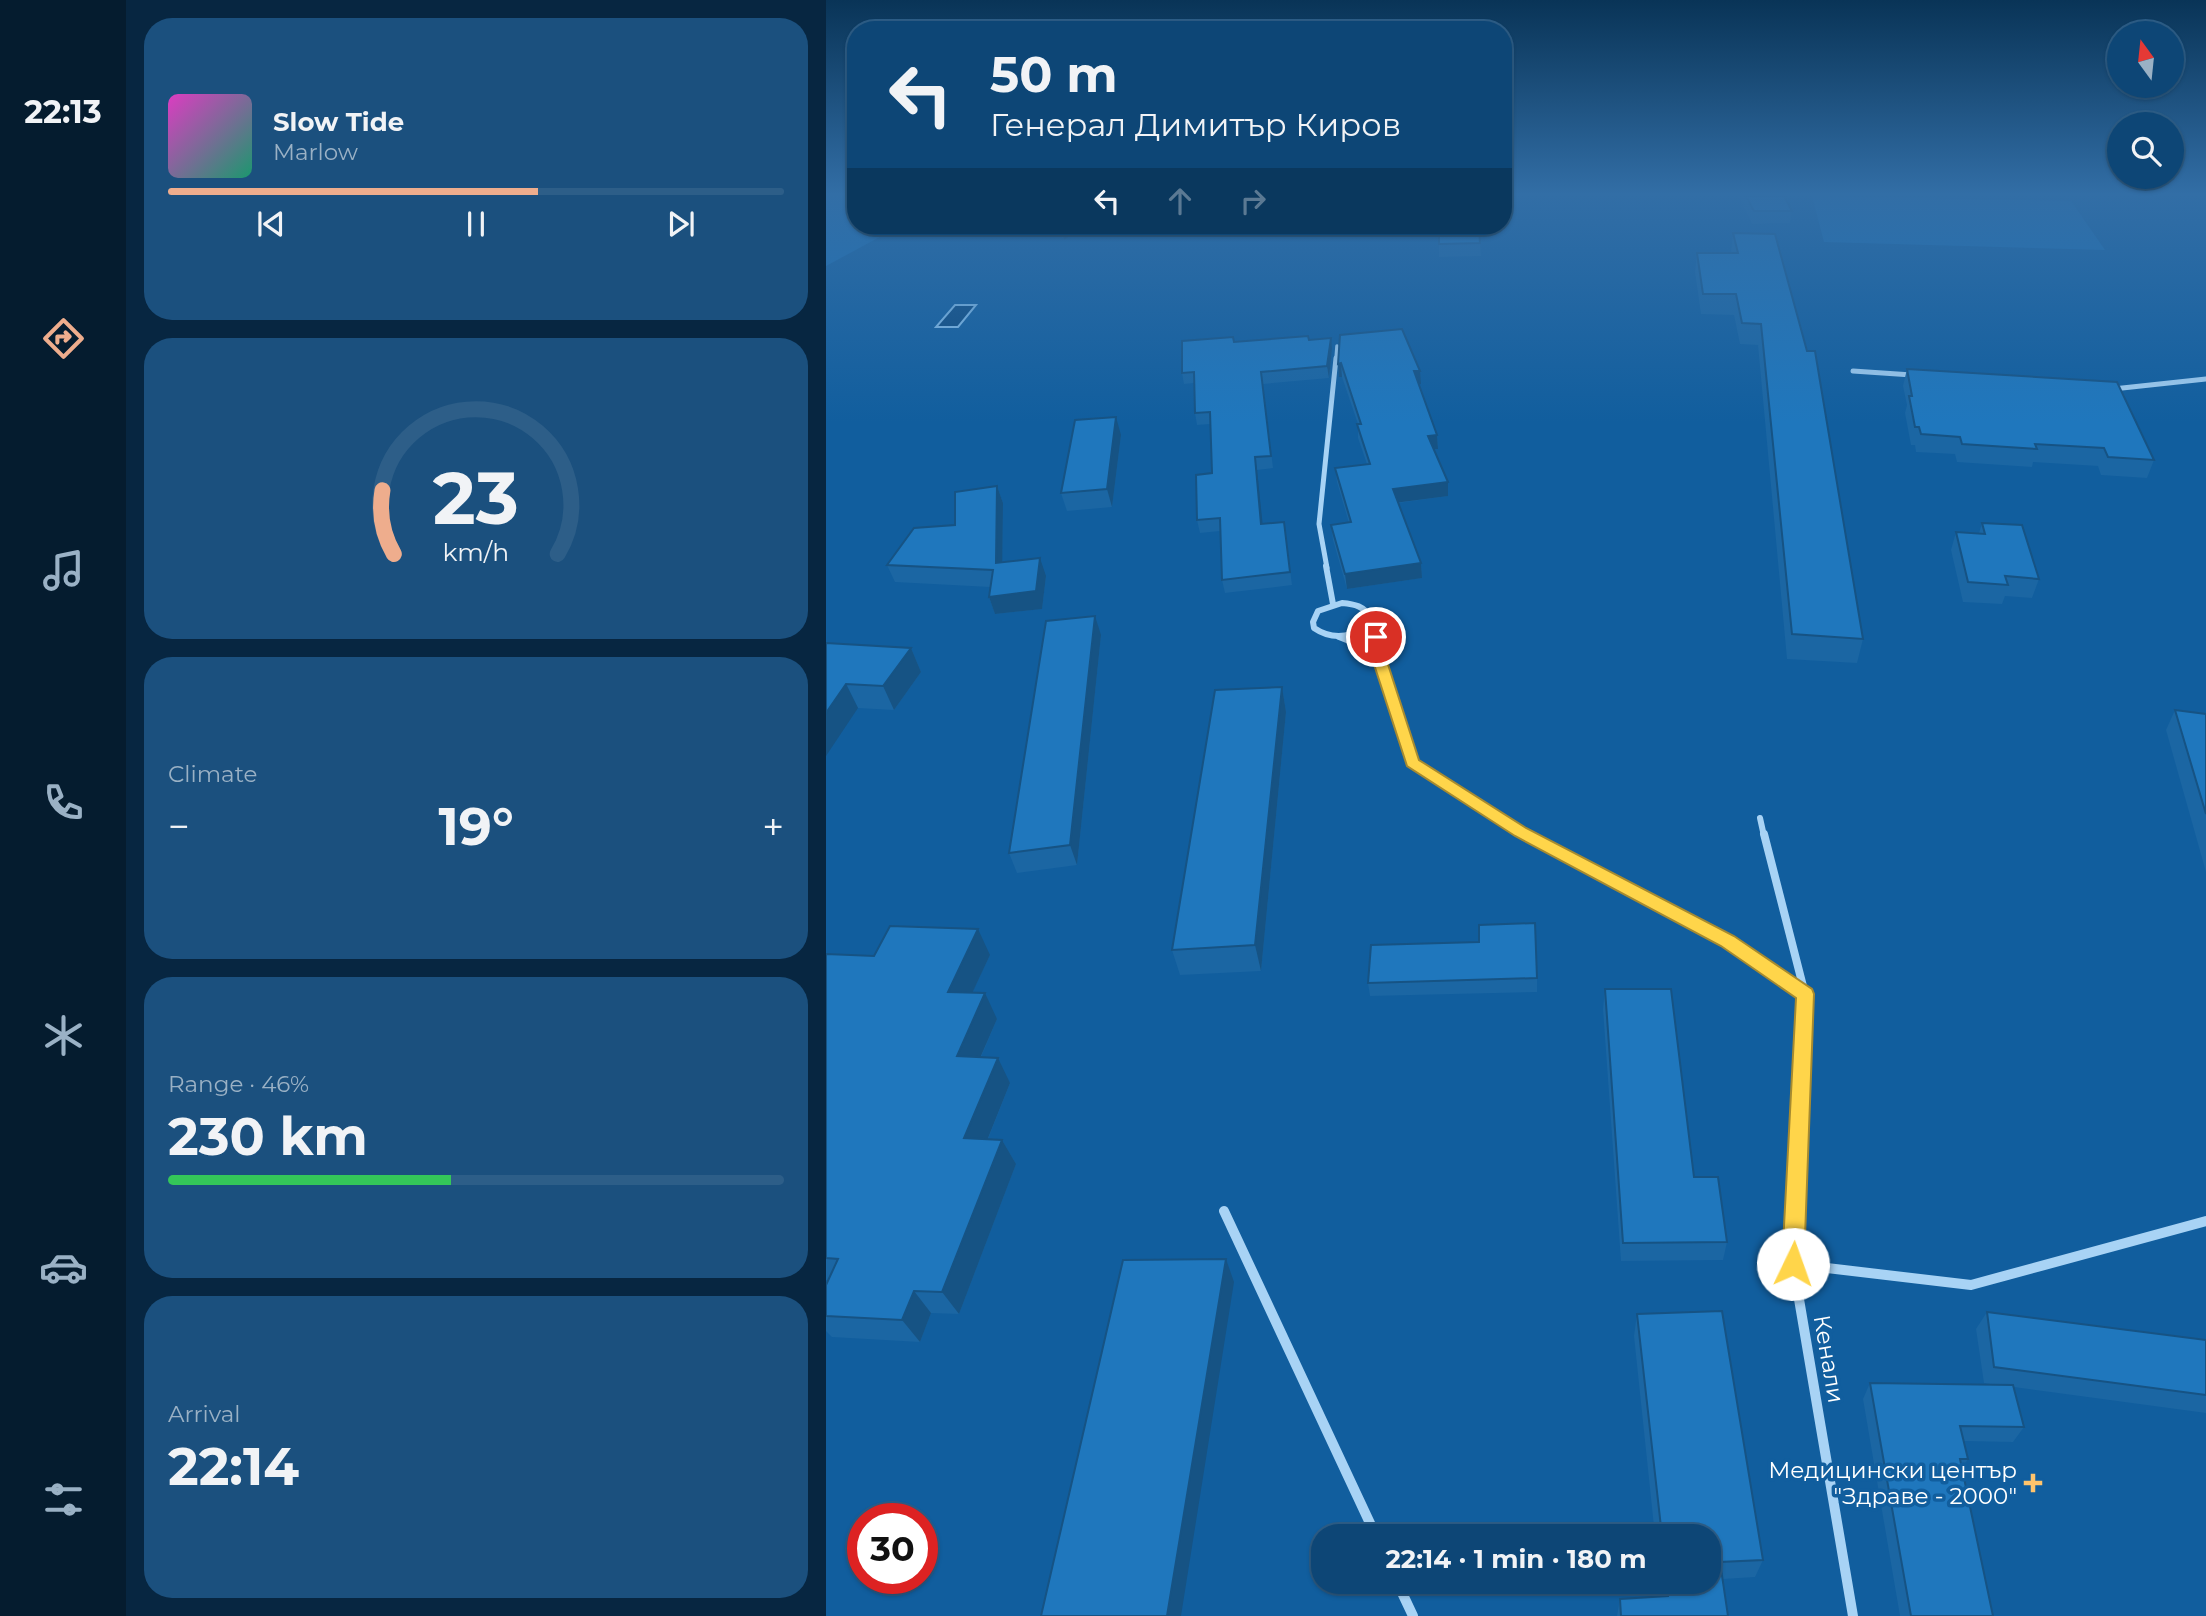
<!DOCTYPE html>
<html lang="en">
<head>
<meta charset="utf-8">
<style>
  body { margin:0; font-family:Montserrat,sans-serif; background:#1b507e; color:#f1f3f6; height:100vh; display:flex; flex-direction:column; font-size:26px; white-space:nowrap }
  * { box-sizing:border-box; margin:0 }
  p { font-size:23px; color:#9ab1c5 }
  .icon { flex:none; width:38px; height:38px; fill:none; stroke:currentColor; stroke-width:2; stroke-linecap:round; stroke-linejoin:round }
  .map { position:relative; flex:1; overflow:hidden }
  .details { display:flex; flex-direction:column; gap:18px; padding:18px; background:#072641; width:700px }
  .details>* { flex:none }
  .hud { position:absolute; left:21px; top:21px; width:665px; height:214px; border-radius:28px; box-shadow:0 2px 5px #0004,0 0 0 2px #2d5e88; background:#0d4676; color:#f1f3f6; overflow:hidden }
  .needle { width:46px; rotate:345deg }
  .fabs { position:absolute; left:1281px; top:21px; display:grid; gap:14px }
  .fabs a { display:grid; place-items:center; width:77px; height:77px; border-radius:50%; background:#0d4676; box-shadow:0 2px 5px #0004,0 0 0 2px #2d5e88; font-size:35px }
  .speed { position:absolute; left:21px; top:1503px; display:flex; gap:14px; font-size:35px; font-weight:700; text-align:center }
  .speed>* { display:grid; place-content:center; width:91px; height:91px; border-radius:50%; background:#0d4676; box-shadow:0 2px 5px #0004,0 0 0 2px #2d5e88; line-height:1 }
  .speed .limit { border:10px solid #d22; background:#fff; color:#111 }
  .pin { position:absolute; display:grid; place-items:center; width:60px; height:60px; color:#fff; margin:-30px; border:4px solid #fff; border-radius:50%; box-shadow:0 2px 7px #0007 }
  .me { position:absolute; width:77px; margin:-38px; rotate:3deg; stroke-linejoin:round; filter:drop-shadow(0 0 5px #0008) }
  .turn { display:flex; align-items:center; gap:24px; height:147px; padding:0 28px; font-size:32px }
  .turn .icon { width:91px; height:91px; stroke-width:2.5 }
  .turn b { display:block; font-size:49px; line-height:60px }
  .lanes { display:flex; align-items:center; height:66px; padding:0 28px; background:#0003; justify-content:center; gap:35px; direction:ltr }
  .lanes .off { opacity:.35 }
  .big { font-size:52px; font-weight:700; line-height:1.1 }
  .details .tile { flex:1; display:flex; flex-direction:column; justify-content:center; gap:10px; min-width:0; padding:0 24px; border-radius:28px; background:#1b507e }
  .details .dial { align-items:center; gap:0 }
  .dial svg { height:182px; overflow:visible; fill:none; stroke:#2d5e88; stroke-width:7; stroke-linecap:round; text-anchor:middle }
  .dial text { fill:#f1f3f6; stroke:none }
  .song { display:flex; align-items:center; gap:21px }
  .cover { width:84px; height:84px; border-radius:10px; background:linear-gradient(135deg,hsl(310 70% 55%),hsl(160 70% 35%)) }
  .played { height:7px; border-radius:4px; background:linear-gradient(90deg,#eead8d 60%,#2d5e88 60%) }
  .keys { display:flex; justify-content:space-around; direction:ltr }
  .heat { display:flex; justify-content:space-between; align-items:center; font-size:38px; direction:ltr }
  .charge { height:10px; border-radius:5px; background:linear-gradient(90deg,#34c759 46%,#2d5e88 0) }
  .trip { position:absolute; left:485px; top:1524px; width:410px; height:70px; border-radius:28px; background:#0d4676; box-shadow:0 2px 5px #0004,0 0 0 2px #2d5e88; font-weight:700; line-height:70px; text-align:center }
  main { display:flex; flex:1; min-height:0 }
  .tab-bar { display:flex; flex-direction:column; width:126px; justify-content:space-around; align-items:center; background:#051c2f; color:#9ab1c5 }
  .tab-bar .icon { width:49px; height:49px }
  .tab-bar .on { color:#eead8d }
  .tab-bar b { font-size:32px; color:#f1f3f6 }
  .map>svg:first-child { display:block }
  .green { fill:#1972b9 }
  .water { fill:#0a467a; stroke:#9ad0f8; stroke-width:2 }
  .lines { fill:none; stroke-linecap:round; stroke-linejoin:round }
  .street-far4 { stroke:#a8d3f5; stroke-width:3.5 }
  .street-far3 { stroke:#a8d3f5; stroke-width:5 }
  .street-far2 { stroke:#a8d3f5; stroke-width:6 }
  .street-far1 { stroke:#a8d3f5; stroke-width:8 }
  .street { stroke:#a8d3f5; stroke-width:10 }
  .wall { fill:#1b66a3 }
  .shaded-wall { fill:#165384 }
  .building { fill:#1f77bd; stroke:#165384; stroke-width:2 }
  .route { fill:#ffd54a; stroke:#a68a30; stroke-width:2 }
  .poi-dot { fill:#ffc46c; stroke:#115e9e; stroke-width:2.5 }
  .labels { text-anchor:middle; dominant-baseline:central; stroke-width:7; stroke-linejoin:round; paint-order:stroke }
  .near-street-label { font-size:23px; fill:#fff; stroke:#115e9e }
  .near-poi-label { font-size:23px; fill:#fff; stroke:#115e9e; text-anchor:end }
</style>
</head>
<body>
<main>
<nav class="tab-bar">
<b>22:13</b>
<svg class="icon on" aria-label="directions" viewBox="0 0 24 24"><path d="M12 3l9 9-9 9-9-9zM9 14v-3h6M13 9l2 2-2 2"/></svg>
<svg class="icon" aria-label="music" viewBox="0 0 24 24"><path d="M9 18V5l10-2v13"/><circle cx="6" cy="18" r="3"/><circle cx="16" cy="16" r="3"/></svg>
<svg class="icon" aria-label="phone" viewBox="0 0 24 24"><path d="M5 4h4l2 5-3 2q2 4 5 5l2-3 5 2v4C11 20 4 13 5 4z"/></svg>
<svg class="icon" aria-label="climate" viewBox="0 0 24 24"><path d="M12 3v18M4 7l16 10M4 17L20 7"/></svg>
<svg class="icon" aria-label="car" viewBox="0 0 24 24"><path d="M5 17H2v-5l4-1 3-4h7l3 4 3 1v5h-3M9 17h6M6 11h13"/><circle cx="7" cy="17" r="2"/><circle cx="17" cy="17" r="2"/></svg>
<svg class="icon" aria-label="filters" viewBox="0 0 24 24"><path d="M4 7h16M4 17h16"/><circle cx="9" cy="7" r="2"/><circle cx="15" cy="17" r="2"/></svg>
</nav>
<section class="details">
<div class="tile">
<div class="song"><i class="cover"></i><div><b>Slow Tide</b><p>Marlow</p></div></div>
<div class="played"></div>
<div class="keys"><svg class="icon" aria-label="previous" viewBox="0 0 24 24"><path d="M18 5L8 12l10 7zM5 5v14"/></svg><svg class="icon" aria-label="pause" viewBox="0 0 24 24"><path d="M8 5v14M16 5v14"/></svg><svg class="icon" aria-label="next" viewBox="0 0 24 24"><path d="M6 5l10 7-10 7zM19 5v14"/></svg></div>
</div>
<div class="tile dial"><svg viewBox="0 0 100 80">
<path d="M14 69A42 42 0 1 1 86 69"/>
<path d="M14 69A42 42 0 0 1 9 41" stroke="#eead8d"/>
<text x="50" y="56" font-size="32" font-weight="700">23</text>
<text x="50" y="72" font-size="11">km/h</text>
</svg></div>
<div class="tile"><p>Climate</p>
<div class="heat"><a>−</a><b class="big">19°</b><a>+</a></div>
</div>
<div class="tile"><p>Range · 46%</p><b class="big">230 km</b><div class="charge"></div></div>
<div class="tile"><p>Arrival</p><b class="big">22:14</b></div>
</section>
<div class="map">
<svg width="1380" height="1616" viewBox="0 0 1380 1616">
  <rect width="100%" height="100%" fill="#115e9e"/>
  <g class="green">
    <path d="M 0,196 L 30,196 L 30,226 L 74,226 L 0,266 Z"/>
    <path d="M 986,196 L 1245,201 L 1279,250 L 998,242 Z"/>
  </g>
  <path class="water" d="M 129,305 L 150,305 L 132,327 L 110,327 Z"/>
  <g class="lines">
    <path class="street-far4" d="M 510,359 L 511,346"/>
    <g class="street-far3">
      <path d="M 1027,371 L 1086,375"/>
      <path d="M 1287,389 L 1380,379"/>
      <path d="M 501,568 L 493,524 L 510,358"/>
    </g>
    <g class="street-far2">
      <path d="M 500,566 L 507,604"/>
      <path d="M 516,603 C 528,604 539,606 544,618 L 538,629 C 521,638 504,639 488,628 L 487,622 L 492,611 Z"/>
      <path d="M 542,623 L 550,637 L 551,652 L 587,763 L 701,836"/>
      <path d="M 513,637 L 551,652"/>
      <path d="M 934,818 L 938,836"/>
    </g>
    <g class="street-far1">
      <path d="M 697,834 L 901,941 L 979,994"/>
      <path d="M 938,834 L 979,994 L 971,1178"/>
    </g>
    <g class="street">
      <path d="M 971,1176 L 967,1264 L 1027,1616"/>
      <path d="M 398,1211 L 550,1536"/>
      <path d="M 967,1264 L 1145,1285 L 1380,1221"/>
      <path d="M 571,1582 L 587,1616"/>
    </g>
  </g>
  <g class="wall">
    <path d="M 913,196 L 958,196 L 966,211 L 964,223 L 926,224 Z"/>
    <path d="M 230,226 L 259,226 L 238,240 Z"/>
    <path d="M 653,226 L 655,256 L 613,257 L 613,244 Z"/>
    <path d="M 907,233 L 1037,639 L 1031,663 L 961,659 L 932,345 L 914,344 L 908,315 L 875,314 L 869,272 L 871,253 L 905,253 Z"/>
    <path d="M 483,340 L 506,349 L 503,378 L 437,384 L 447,468 L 431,470 L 436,524 L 458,522 L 466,585 L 399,593 L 396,580 L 394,531 L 374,533 L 371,520 L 386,473 L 384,424 L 371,425 L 369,413 L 368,383 L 358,384 L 356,373 L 408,342 Z"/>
    <path d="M 512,364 L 595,384 L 593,384 L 611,435 L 612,449 L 608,450 L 622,496 L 572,503 L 595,563 L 596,578 L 521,589 L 507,540 L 505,525 L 523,523 L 511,482 L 509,468 L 541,464 L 532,438 L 532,424 L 516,377 L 513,377 Z"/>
    <path d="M 1081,369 L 1328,460 L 1321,478 L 1275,475 L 1272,466 L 1207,462 L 1206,467 L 1131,462 L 1129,454 L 1090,452 L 1089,445 L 1085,445 L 1079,413 L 1081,405 L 1077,386 Z"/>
    <path d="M 295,435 L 286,507 L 241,511 L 235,493 Z"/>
    <path d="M 171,486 L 177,503 L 176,563 L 220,576 L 216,609 L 169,614 L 163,597 L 164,587 L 69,582 L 61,565 L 129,525 Z"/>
    <path d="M 1156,523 L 1213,579 L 1206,598 L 1179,596 L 1176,604 L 1137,602 L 1125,550 L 1130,532 L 1153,533 Z"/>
    <path d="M 275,635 L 251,865 L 191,873 L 183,853 Z"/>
    <path d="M 0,643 L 85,648 L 95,672 L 68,710 L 32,708 Z"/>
    <path d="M 456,687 L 460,712 L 435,971 L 354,975 L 346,950 Z"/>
    <path d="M 1349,710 L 1380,714 L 1380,872 L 1340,730 Z"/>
    <path d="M 653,942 L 711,978 L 711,992 L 544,996 L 542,983 Z"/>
    <path d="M 0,954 L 48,956 L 164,955 L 146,993 L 171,1019 L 155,1057 L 184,1083 L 162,1139 L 176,1140 L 190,1164 L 133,1314 L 105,1313 L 94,1342 L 6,1337 L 0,1331 L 0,1285 L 2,1280 L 0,1280 Z"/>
    <path d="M 779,989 L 868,1177 L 901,1242 L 897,1260 L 795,1261 L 777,1009 Z"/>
    <path d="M 1161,1312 L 1380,1340 L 1380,1413 L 1188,1387 L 1198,1427 L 1187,1442 L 1138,1441 L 1142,1459 L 1136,1468 L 1167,1616 L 1074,1616 L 1037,1399 L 1044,1383 L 1170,1385 L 1158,1383 L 1150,1329 Z"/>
    <path d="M 811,1314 L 937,1560 L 929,1577 L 897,1579 L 902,1616 L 791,1616 L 794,1599 L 836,1596 L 834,1582 L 882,1582 L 882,1536 L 829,1536 L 808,1336 Z"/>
  </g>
  <g class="shaded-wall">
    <path d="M 237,226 L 259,226 L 238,240 L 235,227 Z"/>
    <path d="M 505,338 L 506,349 L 503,378 L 501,366 Z"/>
    <path d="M 515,363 L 516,377 L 513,377 L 512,364 Z"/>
    <path d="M 588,371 L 594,371 L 595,384 L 589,385 Z"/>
    <path d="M 290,417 L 295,435 L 286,507 L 281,489 Z"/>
    <path d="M 611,435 L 612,449 L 603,450 L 602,436 Z"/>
    <path d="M 429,457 L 431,470 L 438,537 L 435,524 Z"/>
    <path d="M 622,482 L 622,496 L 568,503 L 567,489 Z"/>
    <path d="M 171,486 L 177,503 L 176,581 L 170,563 Z"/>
    <path d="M 214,558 L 220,576 L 216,609 L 169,614 L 163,597 Z"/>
    <path d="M 595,563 L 596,578 L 521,589 L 519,574 Z"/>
    <path d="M 269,616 L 275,635 L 251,865 L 244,845 Z"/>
    <path d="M 85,648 L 95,672 L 68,710 L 57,686 Z"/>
    <path d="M 20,684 L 32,708 L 0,756 L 0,713 Z"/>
    <path d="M 456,687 L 460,712 L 435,971 L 429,945 Z"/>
    <path d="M 152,929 L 164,955 L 135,1017 L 122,992 Z"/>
    <path d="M 159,993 L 171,1019 L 144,1081 L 131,1056 Z"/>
    <path d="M 172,1058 L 184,1083 L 152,1163 L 138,1138 Z"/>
    <path d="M 176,1140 L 190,1164 L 133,1314 L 116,1292 Z"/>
    <path d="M 400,1259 L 408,1282 L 355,1616 L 341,1616 Z"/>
    <path d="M 88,1291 L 105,1313 L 94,1342 L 76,1320 Z"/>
  </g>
  <g class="building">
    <path d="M 920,196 L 958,196 L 966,211 L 928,211 Z"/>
    <path d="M 613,226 L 653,226 L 654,243 L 613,244 Z"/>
    <path d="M 907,233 L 949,234 L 981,351 L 989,351 L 1037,639 L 966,634 L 935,324 L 916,323 L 910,294 L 877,294 L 871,253 L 912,253 Z"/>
    <path d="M 576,329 L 594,371 L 588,371 L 611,435 L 602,436 L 622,482 L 567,489 L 595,563 L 519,574 L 505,525 L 525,522 L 509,468 L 544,464 L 531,424 L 535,424 L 515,363 L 512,364 L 514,335 Z"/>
    <path d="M 482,336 L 483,340 L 505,338 L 501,366 L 435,372 L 445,456 L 429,457 L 435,524 L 458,522 L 464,572 L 396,580 L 394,518 L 371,520 L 370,475 L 386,473 L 384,412 L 369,413 L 368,372 L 356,373 L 356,341 L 407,337 L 408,342 Z"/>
    <path d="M 1081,369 L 1291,382 L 1328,460 L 1282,457 L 1278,448 L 1209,444 L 1211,449 L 1136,444 L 1134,437 L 1095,434 L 1093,427 L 1089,427 L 1083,396 L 1086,396 Z"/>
    <path d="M 290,417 L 281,489 L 235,493 L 249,420 Z"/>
    <path d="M 171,486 L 170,563 L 214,558 L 210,591 L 163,597 L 167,570 L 61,565 L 88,528 L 129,525 L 129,492 Z"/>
    <path d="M 1156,523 L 1196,525 L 1213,579 L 1179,576 L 1182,585 L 1142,582 L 1130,532 L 1159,534 Z"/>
    <path d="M 269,616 L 244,845 L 183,853 L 220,621 Z"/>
    <path d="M 0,643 L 85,648 L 57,686 L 20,684 L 0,713 Z"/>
    <path d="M 456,687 L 429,945 L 346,950 L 389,690 Z"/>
    <path d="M 1349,710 L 1380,714 L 1380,814 Z"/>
    <path d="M 709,923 L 711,978 L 542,983 L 545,945 L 653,942 L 653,925 Z"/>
    <path d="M 64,926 L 152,929 L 122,992 L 159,993 L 131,1056 L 172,1058 L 138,1138 L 176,1140 L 116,1292 L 88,1291 L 76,1320 L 0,1316 L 0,1285 L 12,1259 L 0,1258 L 0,954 L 48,956 Z"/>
    <path d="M 779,989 L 845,989 L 868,1177 L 892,1177 L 901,1242 L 797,1243 Z"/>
    <path d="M 400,1259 L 341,1616 L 215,1616 L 297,1260 Z"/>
    <path d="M 896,1311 L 937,1560 L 894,1562 L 902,1616 L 795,1616 L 794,1599 L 842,1596 L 841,1582 L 882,1582 L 882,1536 L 836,1536 L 811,1314 Z"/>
    <path d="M 1161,1312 L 1380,1340 L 1380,1395 L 1168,1367 Z"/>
    <path d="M 1044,1383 L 1187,1385 L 1198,1427 L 1134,1426 L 1142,1459 L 1134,1459 L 1167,1616 L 1085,1616 Z"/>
  </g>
  <linearGradient id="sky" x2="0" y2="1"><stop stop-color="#093457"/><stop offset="0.46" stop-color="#326ea6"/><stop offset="1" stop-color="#326ea6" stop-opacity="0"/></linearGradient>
  <rect width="1380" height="422" fill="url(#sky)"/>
  <path class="route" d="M 550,633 L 557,637 L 558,652 L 593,760 L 700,828 L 908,936 L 986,989 L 988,994 L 978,1264 L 975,1271 L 967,1274 L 959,1271 L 956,1264 L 970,998 L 895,946 L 689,836 L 581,766 L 544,652 L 543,637 Z"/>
  <path class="poi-dot" d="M1203.5 1472.5h7v7h7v7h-7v7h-7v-7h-7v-7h7z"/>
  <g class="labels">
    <g class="near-street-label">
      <text transform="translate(1003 1359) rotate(80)">Кенали</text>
    </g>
    <g class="near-poi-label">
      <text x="1191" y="1470">Медицински център<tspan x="1191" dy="26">"Здраве - 2000"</tspan></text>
    </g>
  </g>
</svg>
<div class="fabs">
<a><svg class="needle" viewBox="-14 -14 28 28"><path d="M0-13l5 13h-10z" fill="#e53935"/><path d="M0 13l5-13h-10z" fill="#9ab1c5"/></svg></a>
<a><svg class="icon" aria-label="search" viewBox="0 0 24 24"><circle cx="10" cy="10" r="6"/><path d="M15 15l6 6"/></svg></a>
</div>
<div class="speed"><div class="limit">30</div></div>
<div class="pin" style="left:550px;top:637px;background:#d93025"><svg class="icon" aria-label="arrive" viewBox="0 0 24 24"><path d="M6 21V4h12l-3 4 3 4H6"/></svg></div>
<svg class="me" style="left:967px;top:1264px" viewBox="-20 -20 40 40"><circle r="19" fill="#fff"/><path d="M0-13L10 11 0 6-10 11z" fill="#ffd54a"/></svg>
<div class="trip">22:14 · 1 min · 180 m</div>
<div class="hud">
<div class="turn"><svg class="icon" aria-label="left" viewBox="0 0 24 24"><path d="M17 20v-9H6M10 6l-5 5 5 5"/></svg><div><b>50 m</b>Генерал Димитър Киров</div></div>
<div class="lanes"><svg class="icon" aria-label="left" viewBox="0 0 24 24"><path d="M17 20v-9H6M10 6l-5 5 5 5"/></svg><svg class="icon off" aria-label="ahead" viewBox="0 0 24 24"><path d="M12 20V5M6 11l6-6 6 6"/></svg><svg class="icon off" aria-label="right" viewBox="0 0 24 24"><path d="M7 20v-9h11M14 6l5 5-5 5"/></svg></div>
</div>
</div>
</main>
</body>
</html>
